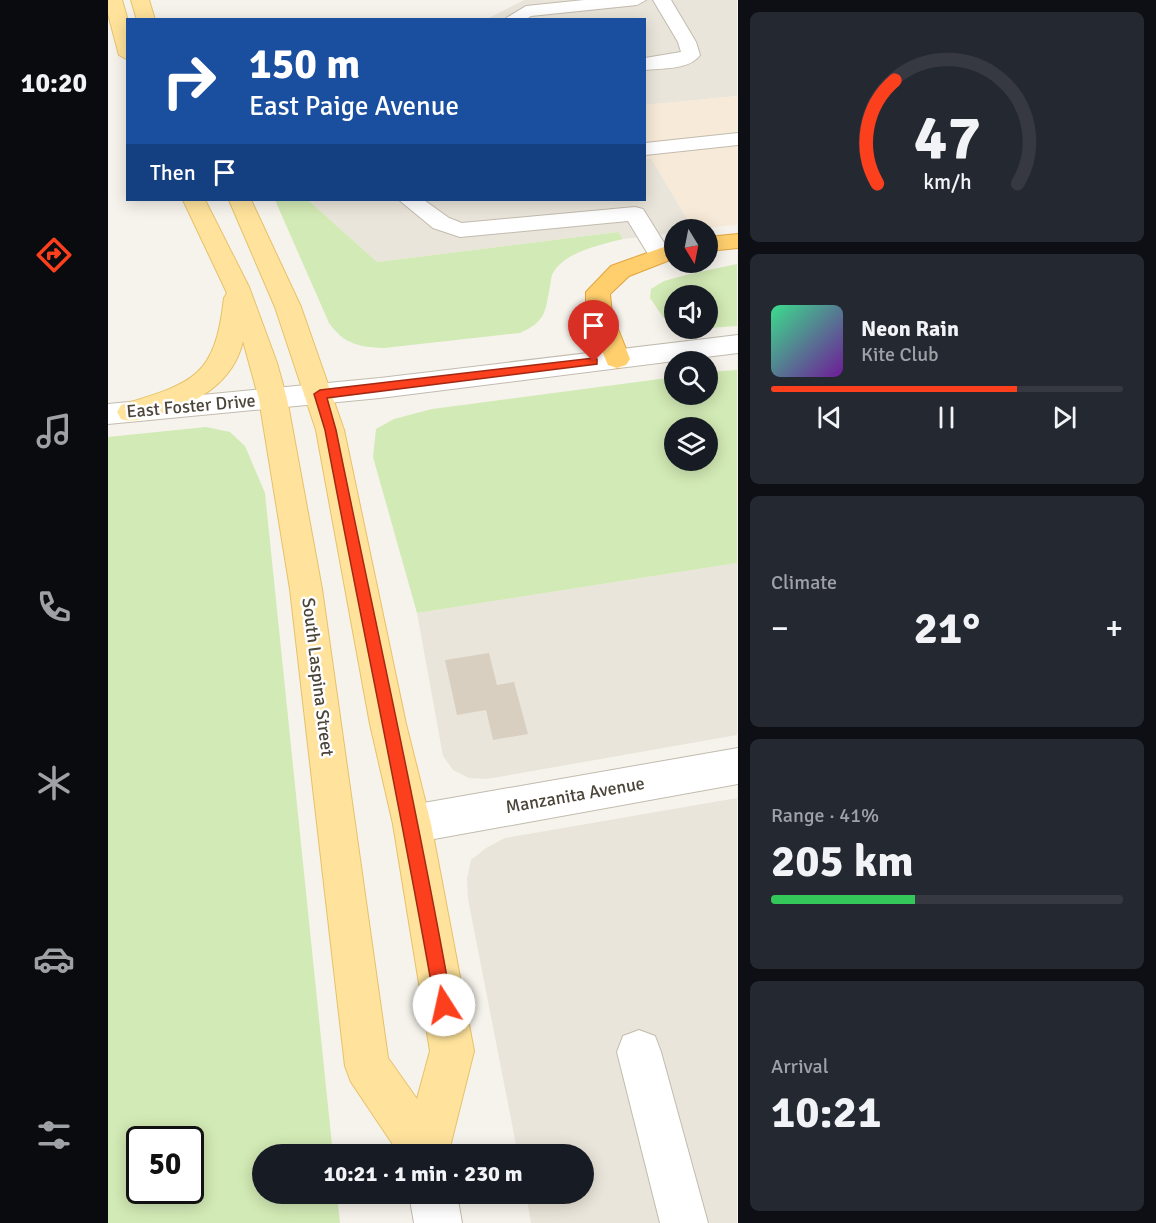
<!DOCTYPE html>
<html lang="en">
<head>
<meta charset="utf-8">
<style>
  body { margin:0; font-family:Signika,sans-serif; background:#242831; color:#f1f3f6; height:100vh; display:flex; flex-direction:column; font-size:22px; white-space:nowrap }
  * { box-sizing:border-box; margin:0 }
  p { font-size:20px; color:#9ea1a6 }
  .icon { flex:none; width:33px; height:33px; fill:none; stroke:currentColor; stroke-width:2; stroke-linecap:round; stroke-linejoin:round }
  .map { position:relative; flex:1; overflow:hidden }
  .details { display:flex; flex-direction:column; gap:12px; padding:12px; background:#0d0f14; width:418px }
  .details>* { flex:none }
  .banner { position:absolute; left:18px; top:18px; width:520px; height:183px; border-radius:0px; box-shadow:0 3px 15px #0003; background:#1a4fa0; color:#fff; overflow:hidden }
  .needle { width:39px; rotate:170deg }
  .controls { position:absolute; left:556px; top:219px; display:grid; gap:12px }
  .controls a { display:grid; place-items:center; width:54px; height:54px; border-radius:50%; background:#171b24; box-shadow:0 3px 15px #0003; font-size:30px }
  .speed { position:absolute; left:18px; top:1126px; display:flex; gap:12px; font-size:30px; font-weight:700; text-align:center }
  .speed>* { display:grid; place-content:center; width:78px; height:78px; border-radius:50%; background:#171b24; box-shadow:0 3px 15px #0003; line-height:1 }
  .speed .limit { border:3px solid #111; border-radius:9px; background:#fff; color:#111 }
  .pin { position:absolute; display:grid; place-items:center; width:51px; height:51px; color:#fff; margin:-62px -26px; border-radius:50% 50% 50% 0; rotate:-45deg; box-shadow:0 0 6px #0007 }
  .pin .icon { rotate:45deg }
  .me { position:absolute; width:66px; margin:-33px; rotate:350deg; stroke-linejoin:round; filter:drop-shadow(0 0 4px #0008) }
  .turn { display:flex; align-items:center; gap:21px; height:126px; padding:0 24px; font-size:27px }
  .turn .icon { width:78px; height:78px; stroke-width:2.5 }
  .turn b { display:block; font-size:42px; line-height:51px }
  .then { display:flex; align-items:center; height:57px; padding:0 24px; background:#0003; gap:12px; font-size:22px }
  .big { font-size:45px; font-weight:700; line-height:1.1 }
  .details .widget { flex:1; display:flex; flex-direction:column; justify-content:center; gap:9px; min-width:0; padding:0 21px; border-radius:9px; background:#242831 }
  .details .dial { align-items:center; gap:0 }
  .dial svg { height:156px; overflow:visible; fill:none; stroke:#363941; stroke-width:7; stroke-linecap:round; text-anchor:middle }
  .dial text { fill:#f1f3f6; stroke:none }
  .song { display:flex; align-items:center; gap:18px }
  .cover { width:72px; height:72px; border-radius:9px; background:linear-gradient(135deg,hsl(150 70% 55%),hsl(280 70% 35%)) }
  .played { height:6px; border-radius:3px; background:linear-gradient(90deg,#fc3f1d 70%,#363941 70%) }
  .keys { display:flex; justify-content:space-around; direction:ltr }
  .heat { display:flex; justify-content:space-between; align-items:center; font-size:33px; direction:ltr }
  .charge { height:9px; border-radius:4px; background:linear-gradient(90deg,#34c759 41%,#363941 0) }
  .trip { position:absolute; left:144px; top:1144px; width:342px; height:60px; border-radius:30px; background:#171b24; box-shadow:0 3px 15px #0003; font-weight:700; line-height:60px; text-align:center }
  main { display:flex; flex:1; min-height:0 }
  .menu { display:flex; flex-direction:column; width:108px; justify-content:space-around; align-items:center; background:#090b0e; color:#9ea1a6 }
  .menu .icon { width:42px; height:42px }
  .menu .on { color:#fc3f1d }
  .menu b { font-size:27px; color:#f1f3f6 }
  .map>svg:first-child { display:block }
  .residential { fill:#eae5da }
  .commercial { fill:#f7ead8 }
  .green { fill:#d2eab5; fill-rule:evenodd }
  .building { fill:#d8cfc1 }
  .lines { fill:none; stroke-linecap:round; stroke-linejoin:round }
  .minor-casing { stroke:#c2bbae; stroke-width:2 }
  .major-casing { stroke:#e6c16a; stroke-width:2 }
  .highway-casing { stroke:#e0a43c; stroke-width:2 }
  .minor { fill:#fff; fill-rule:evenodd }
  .major { fill:#ffe39c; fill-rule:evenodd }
  .highway { fill:#ffcf6e; fill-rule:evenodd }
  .route { fill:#fc3f1d; stroke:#a42913; stroke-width:1.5 }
  .labels { text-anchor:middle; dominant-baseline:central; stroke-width:5; stroke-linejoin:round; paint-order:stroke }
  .street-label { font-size:18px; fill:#4b4439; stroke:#fff }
</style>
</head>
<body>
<main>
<nav class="menu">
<b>10:20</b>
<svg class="icon on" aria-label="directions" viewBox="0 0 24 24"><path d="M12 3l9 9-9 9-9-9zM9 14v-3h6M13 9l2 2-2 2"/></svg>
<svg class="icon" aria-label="music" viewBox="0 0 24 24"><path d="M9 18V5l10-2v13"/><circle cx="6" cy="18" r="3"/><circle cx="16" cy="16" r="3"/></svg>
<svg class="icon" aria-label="phone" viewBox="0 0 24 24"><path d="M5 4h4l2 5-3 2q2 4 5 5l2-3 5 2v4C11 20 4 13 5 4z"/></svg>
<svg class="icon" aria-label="climate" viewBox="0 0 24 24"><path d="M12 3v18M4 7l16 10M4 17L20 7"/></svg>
<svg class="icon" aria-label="car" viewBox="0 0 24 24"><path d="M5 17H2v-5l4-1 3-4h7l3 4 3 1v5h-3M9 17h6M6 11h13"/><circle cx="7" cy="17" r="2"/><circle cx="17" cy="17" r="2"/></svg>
<svg class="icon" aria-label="filters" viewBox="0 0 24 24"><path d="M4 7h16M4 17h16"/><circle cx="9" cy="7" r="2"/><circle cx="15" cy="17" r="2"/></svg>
</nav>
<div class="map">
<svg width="630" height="1223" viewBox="0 0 630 1223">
  <rect width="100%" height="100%" fill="#f6f3ec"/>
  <g class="residential">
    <path d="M 416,0 L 629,0 L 629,96 L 537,105 L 537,20 L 377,20 Z"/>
    <path d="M 543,158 L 585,229 L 567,230 L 567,233 L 515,239 L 509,232 L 269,262 L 200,200 L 537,200 L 537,159 Z"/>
    <path d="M 629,563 L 629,735 L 379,779 L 361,778 L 345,770 L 335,756 L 309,613 Z"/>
    <path d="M 629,798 L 629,1223 L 423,1223 L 418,1194 L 476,1194 L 476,1155 L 410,1155 L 360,899 L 359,879 L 363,860 L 378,848 L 397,838 Z"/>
  </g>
  <path class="commercial" d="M 629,96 L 629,225 L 585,229 L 543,158 L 537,159 L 537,105 Z"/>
  <g class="green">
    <path d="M 167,200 L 200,200 L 269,262 L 510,232 L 515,239 C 495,244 456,252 445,273 C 443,276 443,282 442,286 C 437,313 438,321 412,333 L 276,348 C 251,347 236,344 221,323 Z"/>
    <path d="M 629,264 L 629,326 L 600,328 L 600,296 L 567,296 L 567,324 L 555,317 L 542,298 L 543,289 L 556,281 L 582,274 Z"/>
    <path d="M 629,370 L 629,563 L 309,613 L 265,457 L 268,429 L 286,419 L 324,409 L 567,377 L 567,394 L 600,394 L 600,372 ZM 567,428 L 600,428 L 600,460 L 567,460 Z"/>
    <path d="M 98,427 L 122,432 L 137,446 L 157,493 L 225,1155 L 154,1155 L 154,1194 L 229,1194 L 232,1223 L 0,1223 L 0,437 ZM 32,1140 L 82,1140 L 82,1191 L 32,1191 Z"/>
  </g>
  <path class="building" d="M 381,653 L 389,685 L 406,682 L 420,734 L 385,740 L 378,710 L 349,715 L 337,660 Z"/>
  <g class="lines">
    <defs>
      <g id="minor">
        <path d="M 476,0 L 538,0 L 529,5 L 423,16 L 417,20 L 395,20 L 418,6 Z"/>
        <path d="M 545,0 L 563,0 L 588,42 L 592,55 C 582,70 553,68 537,70 L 537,58 L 573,52 L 570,42 Z"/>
        <path d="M 630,133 L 630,145 L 537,155 L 537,143 Z"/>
        <path d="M 291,200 L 316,200 L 341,218 L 354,223 L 527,207 L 535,209 L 563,254 L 559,259 L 551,261 L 543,259 L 520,221 L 352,237 L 325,228 Z"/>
        <path d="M 630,335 L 630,353 L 272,398 L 0,424 L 0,404 L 272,378 Z"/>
        <path d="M 630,748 L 630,784 L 304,843 L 290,838 L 285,824 L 290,810 L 304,805 Z"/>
        <path d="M 531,1030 L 547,1036 L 553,1052 L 600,1223 L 552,1223 L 509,1052 L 515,1036 Z"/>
        <path d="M 301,1194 L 349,1194 L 354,1223 L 306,1223 Z"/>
      </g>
      <g id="major">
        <path d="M 0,0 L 14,0 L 20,21 L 20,60 L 11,55 L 0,14 Z"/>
        <path d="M 23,0 L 41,0 L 47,20 L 29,20 Z"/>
        <path d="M 75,200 L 97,200 L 141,287 L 169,363 L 179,399 L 214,589 L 280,1058 L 309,1099 L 322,1051 L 285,824 L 262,724 L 208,430 L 167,307 L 121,200 L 143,200 L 193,307 L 236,430 L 298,724 L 323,824 L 366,1051 L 340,1155 L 292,1155 L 243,1082 L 237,1066 L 182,589 L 151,399 L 135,341 C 125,384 88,403 49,415 C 36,418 26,423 13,419 L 9,412 L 13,405 C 85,383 107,378 116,298 L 119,293 Z"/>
      </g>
      <g id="highway">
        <path d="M 630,234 L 630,248 L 600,251 L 600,237 Z"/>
        <path d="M 567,243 L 567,258 L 521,276 L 502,294 L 504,314 L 522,359 L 518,365 L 509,368 L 500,365 L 478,314 L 478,292 L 503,266 Z"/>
      </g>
    </defs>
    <use href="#minor" class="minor-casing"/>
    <use href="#major" class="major-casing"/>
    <use href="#highway" class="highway-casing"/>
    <use href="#minor" class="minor"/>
    <use href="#major" class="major"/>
    <use href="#highway" class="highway"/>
  </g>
  <path class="route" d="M 486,358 L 489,359 L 489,364 L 219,398 L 228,430 C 267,622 310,813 344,1005 L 342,1012 L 336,1014 L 329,1012 L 327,1005 C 294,813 253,622 217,430 L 206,394 L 212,390 Z"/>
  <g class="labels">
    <g class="street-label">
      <text transform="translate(83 406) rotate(-5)">East Foster Drive</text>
      <text transform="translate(210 677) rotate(83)">South Laspina Street</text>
      <text transform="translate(467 795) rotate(-10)">Manzanita Avenue</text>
    </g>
  </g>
</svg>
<div class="controls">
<a><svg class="needle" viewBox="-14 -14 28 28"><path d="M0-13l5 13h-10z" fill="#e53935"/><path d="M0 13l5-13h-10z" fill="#9ea1a6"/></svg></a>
<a><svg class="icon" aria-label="sound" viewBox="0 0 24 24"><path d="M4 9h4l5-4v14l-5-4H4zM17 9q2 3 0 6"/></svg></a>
<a><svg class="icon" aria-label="search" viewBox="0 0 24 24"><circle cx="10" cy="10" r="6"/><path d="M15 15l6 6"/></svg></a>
<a><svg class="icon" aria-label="layers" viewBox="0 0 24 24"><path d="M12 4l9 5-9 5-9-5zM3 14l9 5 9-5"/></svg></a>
</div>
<div class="speed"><div class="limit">50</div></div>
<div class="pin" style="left:486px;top:362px;background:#d93025"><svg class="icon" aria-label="arrive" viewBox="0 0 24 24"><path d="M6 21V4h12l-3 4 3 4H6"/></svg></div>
<svg class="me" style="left:336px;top:1005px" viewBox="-20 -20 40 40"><circle r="19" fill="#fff"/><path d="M0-13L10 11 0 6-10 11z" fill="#fc3f1d"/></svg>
<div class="trip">10:21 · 1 min · 230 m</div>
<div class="banner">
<div class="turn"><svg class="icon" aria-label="right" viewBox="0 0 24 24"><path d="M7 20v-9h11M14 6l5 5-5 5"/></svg><div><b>150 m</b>East Paige Avenue</div></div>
<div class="then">Then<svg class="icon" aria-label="arrive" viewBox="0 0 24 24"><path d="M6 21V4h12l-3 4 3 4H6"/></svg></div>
</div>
</div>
<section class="details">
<div class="widget dial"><svg viewBox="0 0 100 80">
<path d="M14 69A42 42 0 1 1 86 69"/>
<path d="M14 69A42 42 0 0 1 23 16" stroke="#fc3f1d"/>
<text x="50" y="56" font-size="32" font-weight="700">47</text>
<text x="50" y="72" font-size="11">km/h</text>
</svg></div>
<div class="widget">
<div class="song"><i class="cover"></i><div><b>Neon Rain</b><p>Kite Club</p></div></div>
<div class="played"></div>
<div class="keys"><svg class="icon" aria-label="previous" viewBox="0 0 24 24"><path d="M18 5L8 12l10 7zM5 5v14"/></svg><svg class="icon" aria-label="pause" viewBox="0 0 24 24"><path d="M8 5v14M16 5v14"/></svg><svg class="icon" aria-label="next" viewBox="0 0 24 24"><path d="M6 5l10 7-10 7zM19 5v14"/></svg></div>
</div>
<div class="widget"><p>Climate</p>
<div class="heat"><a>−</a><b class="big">21°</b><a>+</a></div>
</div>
<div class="widget"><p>Range · 41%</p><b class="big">205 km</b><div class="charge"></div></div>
<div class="widget"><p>Arrival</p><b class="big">10:21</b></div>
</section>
</main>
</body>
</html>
